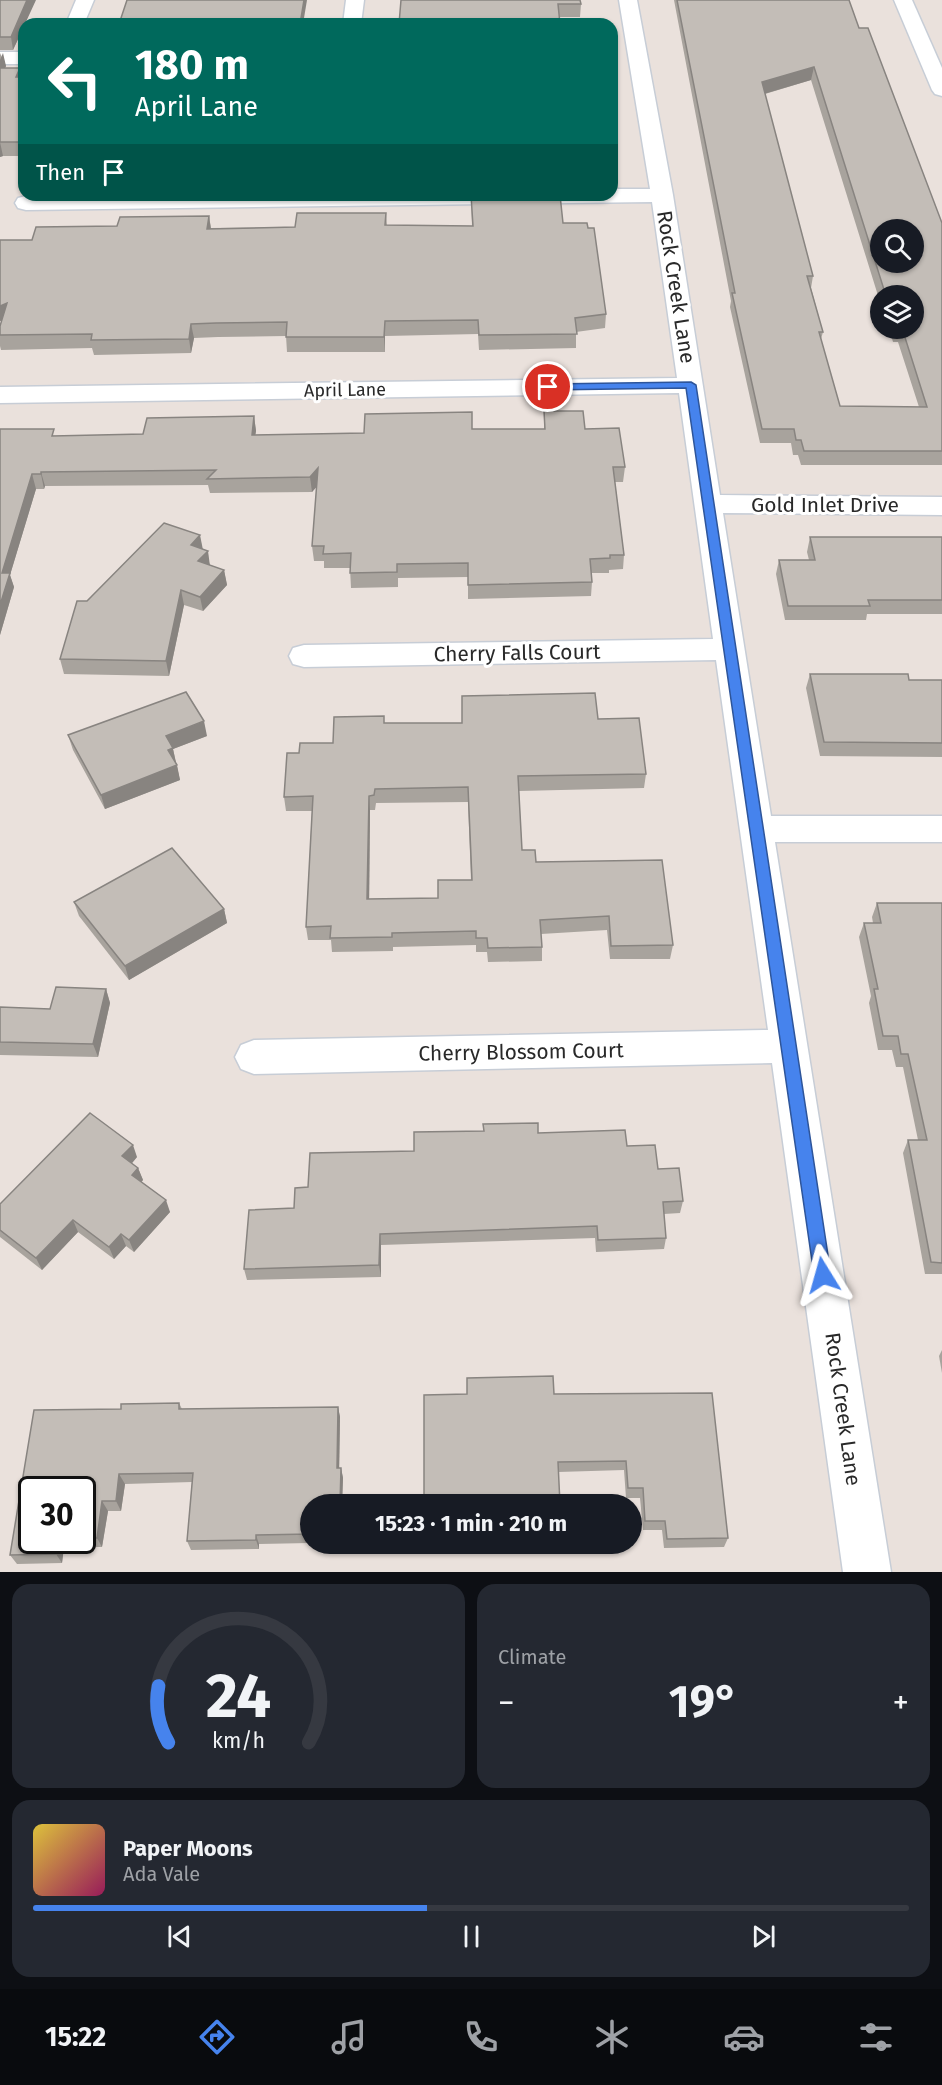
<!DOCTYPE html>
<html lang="en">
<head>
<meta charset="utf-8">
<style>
  body { margin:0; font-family:"Fira Sans",sans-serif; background:#242831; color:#f1f3f6; height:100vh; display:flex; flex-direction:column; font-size:22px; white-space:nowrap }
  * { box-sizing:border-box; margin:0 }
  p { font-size:20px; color:#9ea1a6 }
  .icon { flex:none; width:33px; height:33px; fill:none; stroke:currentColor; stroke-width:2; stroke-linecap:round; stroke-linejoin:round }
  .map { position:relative; height:1572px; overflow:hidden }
  .details { display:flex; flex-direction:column; gap:12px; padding:12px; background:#0d0f14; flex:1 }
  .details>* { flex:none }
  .top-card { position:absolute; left:18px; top:18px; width:600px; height:183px; border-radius:18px; box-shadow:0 2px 4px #0004; background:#00695c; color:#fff; overflow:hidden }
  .buttons { position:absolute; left:870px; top:219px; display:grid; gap:12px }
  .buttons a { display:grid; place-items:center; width:54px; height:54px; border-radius:50%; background:#171b24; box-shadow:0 2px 4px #0004; font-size:30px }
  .speed { position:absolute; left:18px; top:1476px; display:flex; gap:12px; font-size:30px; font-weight:700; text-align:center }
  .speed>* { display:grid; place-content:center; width:78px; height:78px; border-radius:50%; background:#171b24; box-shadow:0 2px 4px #0004; line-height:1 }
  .speed .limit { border:3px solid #111; border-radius:9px; background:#fff; color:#111 }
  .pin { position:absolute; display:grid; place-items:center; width:51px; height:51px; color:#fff; margin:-26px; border:3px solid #fff; border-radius:50%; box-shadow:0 2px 6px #0007 }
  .me { position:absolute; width:66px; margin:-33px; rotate:352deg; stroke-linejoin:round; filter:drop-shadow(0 0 4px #0008) }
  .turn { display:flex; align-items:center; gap:21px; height:126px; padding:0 18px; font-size:27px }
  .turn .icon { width:78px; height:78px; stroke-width:2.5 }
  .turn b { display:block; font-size:42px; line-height:51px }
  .then { display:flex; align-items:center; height:57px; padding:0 18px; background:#0003; gap:12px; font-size:22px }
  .big { font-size:45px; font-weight:700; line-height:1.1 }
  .details .card { flex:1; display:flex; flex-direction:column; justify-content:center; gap:9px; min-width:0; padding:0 21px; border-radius:18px; background:#242831 }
  .details .dial { align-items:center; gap:0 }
  .dial svg { height:156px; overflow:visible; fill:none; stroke:#363941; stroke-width:7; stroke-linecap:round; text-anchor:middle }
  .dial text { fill:#f1f3f6; stroke:none }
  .song { display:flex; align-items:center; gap:18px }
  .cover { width:72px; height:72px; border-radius:9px; background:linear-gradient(135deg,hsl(50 70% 55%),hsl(330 70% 35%)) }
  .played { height:6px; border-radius:3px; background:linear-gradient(90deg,#4683ed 45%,#363941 45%) }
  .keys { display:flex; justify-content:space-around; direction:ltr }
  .heat { display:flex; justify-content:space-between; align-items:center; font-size:33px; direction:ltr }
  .details .tiles { flex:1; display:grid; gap:12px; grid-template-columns:1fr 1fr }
  .card:last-child { grid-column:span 2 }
  .trip { position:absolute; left:300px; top:1494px; width:342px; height:60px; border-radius:30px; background:#171b24; box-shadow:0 2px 4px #0004; font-weight:700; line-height:60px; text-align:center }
  .tabs { display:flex; height:96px; justify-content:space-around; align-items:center; background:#090b0e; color:#9ea1a6 }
  .tabs .icon { width:42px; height:42px }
  .tabs .active { color:#4683ed }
  .tabs b { font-size:27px; color:#f1f3f6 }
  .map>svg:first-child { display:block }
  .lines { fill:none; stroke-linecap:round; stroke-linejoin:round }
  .minor-casing { stroke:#c7cdd6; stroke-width:3 }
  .minor { fill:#fff; fill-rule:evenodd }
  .wall { fill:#a8a39d; fill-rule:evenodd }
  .shaded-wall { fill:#888480 }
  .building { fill:#c3bdb7; stroke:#888480; stroke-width:1.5; fill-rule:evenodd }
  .route { fill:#4683ed; stroke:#2e559a; stroke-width:1.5 }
  .labels { text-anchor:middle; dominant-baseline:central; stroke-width:6; stroke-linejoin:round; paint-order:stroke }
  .far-street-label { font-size:18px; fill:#292929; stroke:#fff }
  .street-label { font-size:21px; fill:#292929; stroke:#fff }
</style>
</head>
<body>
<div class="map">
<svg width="942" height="1572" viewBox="0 0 942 1572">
  <rect width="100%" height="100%" fill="#eae1dc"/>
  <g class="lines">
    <defs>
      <g id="minor">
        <path d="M 76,0 L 94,0 L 84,24 L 66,24 Z"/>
        <path d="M 346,0 L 364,0 L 361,24 L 343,24 Z"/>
        <path d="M 619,0 L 637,0 L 673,195 L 720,495 L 942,497 L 942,515 L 723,513 L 771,816 L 942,816 L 942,842 L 775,842 L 891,1572 L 843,1572 L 772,1063 L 254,1074 L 241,1069 L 235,1057 L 241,1045 L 254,1040 L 768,1030 L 716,660 L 304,667 L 293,664 L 289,656 L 293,648 L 304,645 L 713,639 L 679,393 L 0,403 L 0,387 L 677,378 L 652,202 L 26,210 L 18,208 L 15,203 L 18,198 L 26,196 L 612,195 L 612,189 L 650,189 Z"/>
        <path d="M 894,0 L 912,0 L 942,68 L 942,96 L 935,94 L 932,90 Z"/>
        <rect x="0" y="52" width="24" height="12"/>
      </g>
    </defs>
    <use href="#minor" class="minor-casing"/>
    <use href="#minor" class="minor"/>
  </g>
  <g class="wall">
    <path d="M 0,0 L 24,24 L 24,26 L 13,50 L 0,50 Z"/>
    <path d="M 401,0 L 581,4 L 580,17 L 559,17 Z"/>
    <path d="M 674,0 L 849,0 L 859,28 L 942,223 L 942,465 L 801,465 L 798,455 L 793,455 L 791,443 L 760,443 L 730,307 L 731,301 ZM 811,80 L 880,302 L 880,296 L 914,296 L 914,328 L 889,328 L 893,342 L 898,342 L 919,407 L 840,406 L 821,339 L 823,332 L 811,288 L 813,276 L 765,94 Z"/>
    <path d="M 0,53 L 6,66 L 5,68 L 22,77 L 24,77 L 24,156 L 3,156 L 0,157 Z"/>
    <path d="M 471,195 L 563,223 L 606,314 L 605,328 L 576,332 L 576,348 L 479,350 L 478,334 L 385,336 L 385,352 L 287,352 L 286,336 L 218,337 L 194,338 L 191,353 L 94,355 L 92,348 L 1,350 L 0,346 L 0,326 L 2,321 L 0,321 L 0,241 L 32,240 L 117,226 L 209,216 L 211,228 L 295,227 L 386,213 L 387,225 L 472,226 Z"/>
    <path d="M 544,411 L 585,429 L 625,467 L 623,482 L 615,482 L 624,555 L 623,569 L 609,570 L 609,573 L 591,573 L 592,582 L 591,596 L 468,599 L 468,577 L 398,578 L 398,587 L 351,588 L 350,568 L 324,568 L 324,561 L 314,561 L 312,546 L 317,486 L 312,492 L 210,493 L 208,485 L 45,486 L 44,489 L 36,489 L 10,575 L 14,587 L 0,635 L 0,429 L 56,436 L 143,434 L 254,416 L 256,431 L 255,435 L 364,433 L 472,429 L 544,429 Z"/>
    <path d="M 810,537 L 942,537 L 942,614 L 867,614 L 866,620 L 785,620 L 776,574 L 779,560 L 809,560 L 807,552 Z"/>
    <path d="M 203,549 L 210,565 L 224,570 L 227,585 L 203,611 L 184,605 L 169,676 L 64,674 L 60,659 L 87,601 Z"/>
    <path d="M 810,674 L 909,680 L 942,680 L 942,757 L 820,756 L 806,688 Z"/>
    <path d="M 598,719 L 646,774 L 644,788 L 519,791 L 522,850 L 536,862 L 673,945 L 670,959 L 610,959 L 607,930 L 541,934 L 542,947 L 542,961 L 488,962 L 487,952 L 476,952 L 476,945 L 393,947 L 393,951 L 332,952 L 331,940 L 308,940 L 306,927 L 312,811 L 286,811 L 284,797 L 299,753 L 333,743 L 384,723 L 462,723 ZM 468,802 L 471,880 L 438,898 L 369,899 L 370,810 L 375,810 L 376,803 Z"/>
    <path d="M 68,735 L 207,736 L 173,749 L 180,780 L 105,809 L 73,750 Z"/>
    <path d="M 74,902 L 224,909 L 227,923 L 129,980 L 79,916 Z"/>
    <path d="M 877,903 L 942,903 L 942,1274 L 925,1274 L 903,1153 L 908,1140 L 918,1140 L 903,1067 L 896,1067 L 892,1050 L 878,1050 L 869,1003 L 871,996 L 859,937 L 864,923 L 873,923 L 872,917 Z"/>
    <path d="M 106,989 L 110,1003 L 98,1057 L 0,1055 L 0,1007 L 50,1009 Z"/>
    <path d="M 538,1133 L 627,1146 L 658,1169 L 683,1201 L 680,1213 L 664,1214 L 666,1238 L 664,1249 L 596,1252 L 595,1238 L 381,1245 L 381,1277 L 247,1280 L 244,1269 L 294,1208 L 308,1187 L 414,1151 Z"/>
    <path d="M 137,1157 L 132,1163 L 138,1168 L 143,1180 L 141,1182 L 170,1212 L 134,1252 L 126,1246 L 114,1259 L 78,1232 L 42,1270 L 0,1237 L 0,1204 Z"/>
    <path d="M 942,1350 L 942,1373 L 939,1356 Z"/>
    <path d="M 467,1394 L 554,1394 L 728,1538 L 724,1547 L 664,1548 L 662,1530 L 643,1530 L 640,1498 L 626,1498 L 624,1470 L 558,1472 Z"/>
    <path d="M 179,1403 L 182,1409 L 338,1407 L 340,1417 L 339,1468 L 341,1468 L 343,1478 L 342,1504 L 310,1504 L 310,1543 L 259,1544 L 259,1549 L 191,1550 L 187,1541 L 192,1482 L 125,1484 L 121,1511 L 108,1511 L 102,1547 L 64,1547 L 62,1563 L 17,1564 L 10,1555 L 34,1410 L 121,1409 L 121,1404 ZM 32,1490 L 82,1490 L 82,1540 L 32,1540 Z"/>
    <path d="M 486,1544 L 561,1544 L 561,1548 L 486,1550 Z"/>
  </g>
  <g class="shaded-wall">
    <path d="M 27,0 L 36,0 L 25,24 L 24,24 L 24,26 L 13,50 L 11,37 Z"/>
    <path d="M 304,0 L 307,0 L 303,24 L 300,24 Z"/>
    <path d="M 3,53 L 6,66 L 0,80 L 0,60 Z"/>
    <path d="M 814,67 L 811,80 L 760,95 L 762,82 Z"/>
    <path d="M 20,68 L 23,81 L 16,77 Z"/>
    <path d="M 0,142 L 3,156 L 0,157 Z"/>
    <path d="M 209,216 L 211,230 L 207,229 Z"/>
    <path d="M 7,303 L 11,317 L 0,321 L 0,306 Z"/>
    <path d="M 385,321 L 385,352 L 384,337 Z"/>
    <path d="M 191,324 L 194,338 L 191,353 L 189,339 Z"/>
    <path d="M 254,416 L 256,431 L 253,450 L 252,435 Z"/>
    <path d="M 318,468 L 320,483 L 312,492 L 310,477 Z"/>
    <path d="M 41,472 L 45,486 L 44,489 L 41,474 Z"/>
    <path d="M 32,474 L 36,489 L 10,575 L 14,587 L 0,635 L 0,605 L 2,573 Z"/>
    <path d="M 200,535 L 203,550 L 191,545 Z"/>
    <path d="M 208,551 L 210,566 L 198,561 Z"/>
    <path d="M 224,570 L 227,585 L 203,611 L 200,597 Z"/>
    <path d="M 181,590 L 184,605 L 169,676 L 166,661 Z"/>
    <path d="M 204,721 L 207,736 L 173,749 L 176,763 L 171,765 L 166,736 Z"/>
    <path d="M 177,765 L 180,780 L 105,809 L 101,795 Z"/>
    <path d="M 369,796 L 370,810 L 369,913 L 367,899 Z"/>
    <path d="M 224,909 L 227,923 L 129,980 L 125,966 Z"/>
    <path d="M 106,989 L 110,1003 L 98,1057 L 93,1044 Z"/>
    <path d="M 133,1145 L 137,1157 L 127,1169 L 122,1156 Z"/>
    <path d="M 138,1168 L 143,1180 L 137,1187 L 132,1175 Z"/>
    <path d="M 166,1200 L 170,1212 L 134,1252 L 129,1240 Z"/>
    <path d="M 73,1220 L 78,1232 L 42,1270 L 36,1258 Z"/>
    <path d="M 121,1234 L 126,1246 L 114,1259 L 109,1247 Z"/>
    <path d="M 380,1234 L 381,1245 L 381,1277 L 379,1265 Z"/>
    <path d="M 338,1407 L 340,1417 L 339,1478 L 337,1468 Z"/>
    <path d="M 341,1468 L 343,1478 L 342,1504 L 340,1504 Z"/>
    <path d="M 119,1474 L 125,1484 L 121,1511 L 116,1501 Z"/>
    <path d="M 102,1501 L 108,1511 L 102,1547 L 97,1538 Z"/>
    <path d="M 256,1535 L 259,1544 L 259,1549 L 256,1540 Z"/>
    <path d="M 58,1540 L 60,1540 L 64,1547 L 62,1563 L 56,1554 Z"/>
  </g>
  <g class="building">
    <path d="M 0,0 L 27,0 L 11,37 L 0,37 Z"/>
    <path d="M 127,0 L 304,0 L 300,24 L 119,24 Z"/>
    <path d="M 401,0 L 580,0 L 581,4 L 558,4 L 560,24 L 399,24 Z"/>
    <path d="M 677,0 L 849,0 L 859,28 L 868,28 L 942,223 L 942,451 L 804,451 L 801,440 L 796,440 L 794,429 L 762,429 L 732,293 L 735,293 ZM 814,67 L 886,296 L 914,296 L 914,328 L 902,328 L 927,407 L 840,406 L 819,332 L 823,332 L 807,276 L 813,276 L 762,82 ZM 880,230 L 914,230 L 914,262 L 880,262 Z"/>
    <path d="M 0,68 L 20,68 L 16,77 L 24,77 L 24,142 L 0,142 Z"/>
    <path d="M 471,195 L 560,195 L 563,223 L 587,223 L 588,228 L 594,228 L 606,314 L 575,318 L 577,334 L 479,335 L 478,320 L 385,321 L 384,337 L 286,337 L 287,322 L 216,323 L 191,324 L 189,339 L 91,340 L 92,334 L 0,335 L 0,326 L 7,303 L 0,306 L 0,240 L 32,240 L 36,227 L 117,226 L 120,217 L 209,216 L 207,229 L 295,227 L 297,213 L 386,213 L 385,225 L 473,226 Z"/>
    <path d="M 544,411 L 583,411 L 585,429 L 619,428 L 625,467 L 613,467 L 624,555 L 610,555 L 610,558 L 590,559 L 592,582 L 468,585 L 468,563 L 397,564 L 397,572 L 350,573 L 351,553 L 323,554 L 324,546 L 312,546 L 318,468 L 310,477 L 207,479 L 216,470 L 41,472 L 41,474 L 32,474 L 2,573 L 10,573 L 0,605 L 0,429 L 54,429 L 52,436 L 143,434 L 147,418 L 254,416 L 252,435 L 364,433 L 365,414 L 472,412 L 472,429 L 545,429 Z"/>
    <path d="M 164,523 L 200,535 L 191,545 L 208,551 L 198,561 L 224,570 L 200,597 L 181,590 L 166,661 L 60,659 L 77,601 L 87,601 Z"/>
    <path d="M 810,537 L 942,537 L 942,600 L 868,600 L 870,606 L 788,606 L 779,560 L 815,560 Z"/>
    <path d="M 810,674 L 908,674 L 909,680 L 942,680 L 942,743 L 824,742 Z"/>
    <path d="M 186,692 L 204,721 L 166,736 L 173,748 L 168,750 L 177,765 L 101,795 L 68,735 Z"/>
    <path d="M 595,693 L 598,719 L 639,718 L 646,774 L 518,776 L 522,850 L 535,850 L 536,862 L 662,860 L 673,945 L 611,946 L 609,916 L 540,920 L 542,947 L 488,948 L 487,938 L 476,938 L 476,931 L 392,933 L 392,937 L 330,938 L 331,926 L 306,927 L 313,796 L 284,797 L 287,753 L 299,753 L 300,743 L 333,743 L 334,717 L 384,716 L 384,723 L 462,723 L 462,696 ZM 468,787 L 472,880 L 438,880 L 438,898 L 367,899 L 369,796 L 374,795 L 375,789 Z"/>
    <path d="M 172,848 L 224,909 L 125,966 L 74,902 Z"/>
    <path d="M 877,903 L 942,903 L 942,1263 L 931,1262 L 908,1140 L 927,1140 L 908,1054 L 901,1054 L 898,1036 L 883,1036 L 874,989 L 878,989 L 864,923 L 881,923 Z"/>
    <path d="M 56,987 L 106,989 L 93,1044 L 0,1042 L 0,1007 L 50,1009 Z"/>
    <path d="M 90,1113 L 133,1145 L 122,1156 L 138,1168 L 132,1175 L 166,1200 L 129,1240 L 121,1234 L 109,1247 L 73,1220 L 36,1258 L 0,1230 L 0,1204 Z"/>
    <path d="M 538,1123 L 538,1133 L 625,1130 L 627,1146 L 655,1145 L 658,1169 L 679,1168 L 683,1201 L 663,1202 L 666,1238 L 598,1240 L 597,1226 L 380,1234 L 379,1265 L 244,1269 L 249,1210 L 294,1208 L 295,1188 L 308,1187 L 310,1153 L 414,1151 L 414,1132 L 484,1131 L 483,1124 Z"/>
    <path d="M 553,1376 L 554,1394 L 712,1393 L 728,1538 L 667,1539 L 665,1521 L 645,1521 L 643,1488 L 628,1488 L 626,1461 L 558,1462 L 560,1504 L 424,1504 L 424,1395 L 467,1394 L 467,1378 Z"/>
    <path d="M 179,1403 L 179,1409 L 338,1407 L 337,1468 L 341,1468 L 340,1504 L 310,1504 L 310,1534 L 256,1535 L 256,1540 L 187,1541 L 193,1473 L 119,1474 L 116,1501 L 102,1501 L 97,1538 L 82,1538 L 82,1490 L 32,1490 L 32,1540 L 58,1540 L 56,1554 L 10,1555 L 34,1410 L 121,1409 L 121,1404 Z"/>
  </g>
  <path class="route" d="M 691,382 L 696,385 L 831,1275 L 829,1281 L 823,1283 L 817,1281 L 814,1275 L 686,388 L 548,390 L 543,387 L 548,384 Z"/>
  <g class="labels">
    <g class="far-street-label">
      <text transform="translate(345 390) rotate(-1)">April Lane</text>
    </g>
    <g class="street-label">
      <text transform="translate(676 287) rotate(81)">Rock Creek Lane</text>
      <text x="825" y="505">Gold Inlet Drive</text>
      <text transform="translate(517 653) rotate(-1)">Cherry Falls Court</text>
      <text transform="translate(521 1052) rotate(-1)">Cherry Blossom Court</text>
      <text transform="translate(843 1409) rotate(82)">Rock Creek Lane</text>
    </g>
  </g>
</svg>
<div class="buttons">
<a><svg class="icon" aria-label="search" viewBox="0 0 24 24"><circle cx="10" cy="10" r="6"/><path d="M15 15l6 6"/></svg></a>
<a><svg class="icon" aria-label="layers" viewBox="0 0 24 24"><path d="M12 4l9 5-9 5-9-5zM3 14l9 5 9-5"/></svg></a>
</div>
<div class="speed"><div class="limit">30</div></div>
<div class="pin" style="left:548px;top:387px;background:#d93025"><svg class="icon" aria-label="arrive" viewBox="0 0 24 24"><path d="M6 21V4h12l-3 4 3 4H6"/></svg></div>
<svg class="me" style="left:823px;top:1275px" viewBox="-20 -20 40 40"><path d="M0-17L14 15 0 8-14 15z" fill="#4683ed" stroke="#fff" stroke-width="4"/></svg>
<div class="trip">15:23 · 1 min · 210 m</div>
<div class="top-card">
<div class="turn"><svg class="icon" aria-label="left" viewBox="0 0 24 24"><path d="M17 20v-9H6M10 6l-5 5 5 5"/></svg><div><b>180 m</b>April Lane</div></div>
<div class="then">Then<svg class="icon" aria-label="arrive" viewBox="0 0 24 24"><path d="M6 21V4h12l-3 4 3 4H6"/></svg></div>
</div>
</div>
<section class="details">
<div class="tiles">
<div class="card dial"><svg viewBox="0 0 100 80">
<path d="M14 69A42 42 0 1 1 86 69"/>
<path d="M14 69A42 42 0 0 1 9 40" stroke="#4683ed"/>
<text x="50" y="56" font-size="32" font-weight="700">24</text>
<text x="50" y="72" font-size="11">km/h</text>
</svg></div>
<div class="card"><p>Climate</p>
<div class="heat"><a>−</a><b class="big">19°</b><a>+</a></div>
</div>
<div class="card">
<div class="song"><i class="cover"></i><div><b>Paper Moons</b><p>Ada Vale</p></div></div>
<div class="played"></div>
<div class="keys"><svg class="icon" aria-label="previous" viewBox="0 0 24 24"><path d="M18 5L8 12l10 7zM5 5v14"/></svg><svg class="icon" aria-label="pause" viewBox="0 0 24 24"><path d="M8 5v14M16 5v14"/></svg><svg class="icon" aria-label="next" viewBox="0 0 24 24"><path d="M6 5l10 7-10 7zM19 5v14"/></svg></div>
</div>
</div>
</section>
<nav class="tabs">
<b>15:22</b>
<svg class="icon active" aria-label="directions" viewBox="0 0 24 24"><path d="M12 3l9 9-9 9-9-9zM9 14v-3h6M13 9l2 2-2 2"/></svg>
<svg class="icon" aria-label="music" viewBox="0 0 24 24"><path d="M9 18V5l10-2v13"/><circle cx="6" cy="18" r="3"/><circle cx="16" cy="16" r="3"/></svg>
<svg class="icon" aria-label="phone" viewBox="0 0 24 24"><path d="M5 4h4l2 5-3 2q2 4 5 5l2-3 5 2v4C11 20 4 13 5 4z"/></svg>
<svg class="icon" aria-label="climate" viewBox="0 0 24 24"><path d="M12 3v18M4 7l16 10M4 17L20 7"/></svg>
<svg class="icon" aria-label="car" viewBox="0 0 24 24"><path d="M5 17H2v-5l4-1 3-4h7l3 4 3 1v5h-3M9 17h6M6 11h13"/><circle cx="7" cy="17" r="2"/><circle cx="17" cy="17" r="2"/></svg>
<svg class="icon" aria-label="filters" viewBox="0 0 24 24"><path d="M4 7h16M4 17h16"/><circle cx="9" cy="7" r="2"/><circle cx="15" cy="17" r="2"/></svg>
</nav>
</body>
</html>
